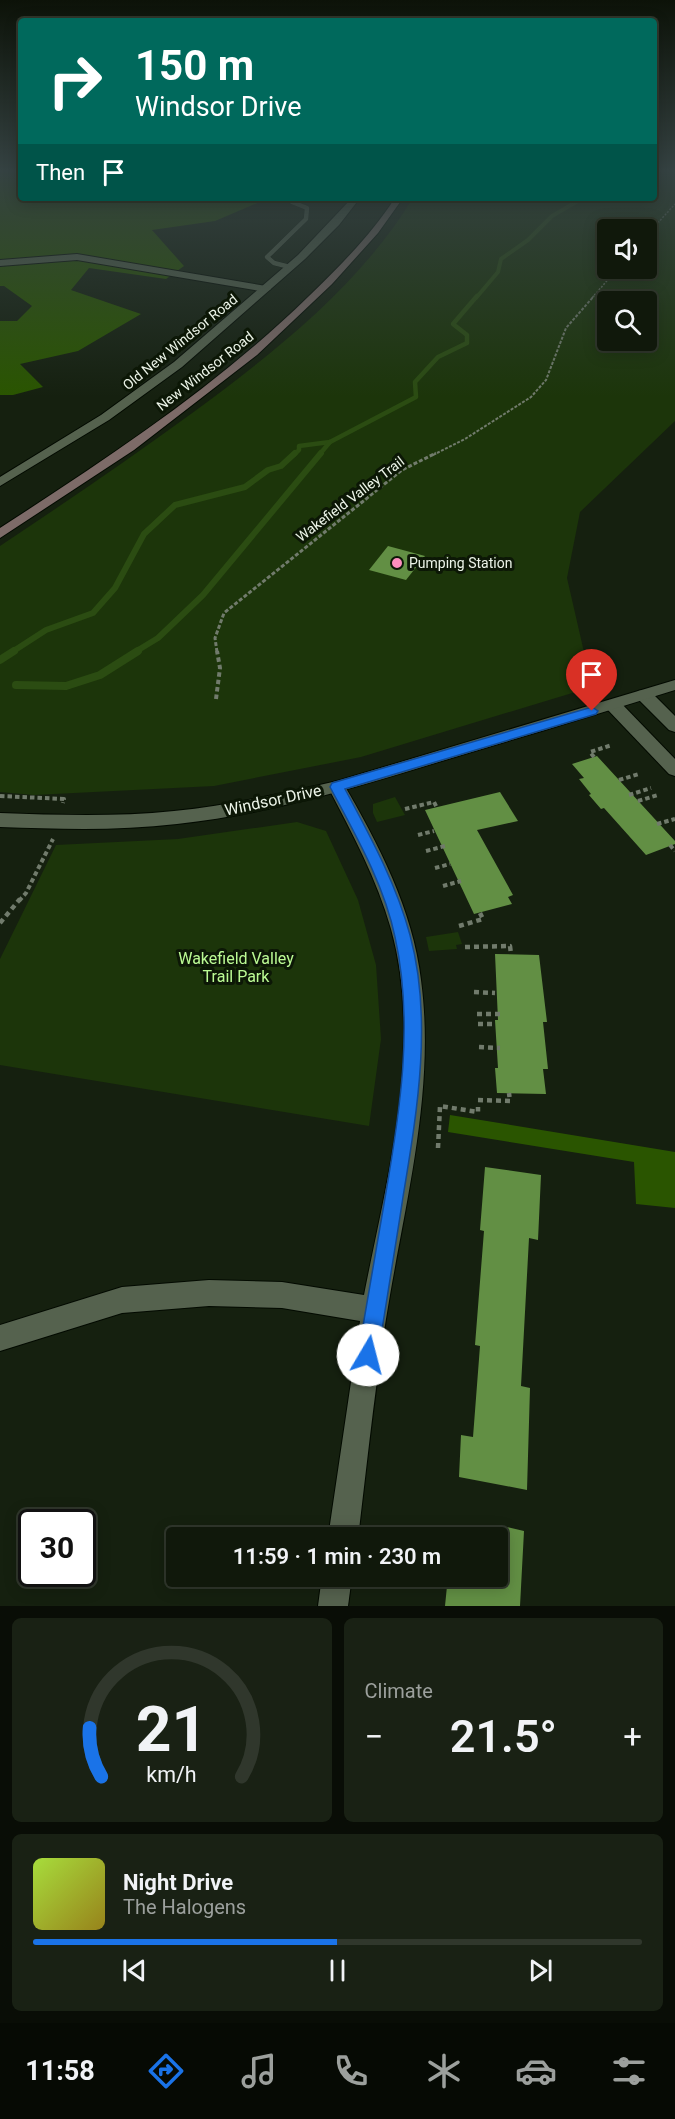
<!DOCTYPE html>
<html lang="en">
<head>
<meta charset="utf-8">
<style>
  body { margin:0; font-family:Roboto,sans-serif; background:#192114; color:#f1f3f6; height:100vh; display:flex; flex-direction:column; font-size:22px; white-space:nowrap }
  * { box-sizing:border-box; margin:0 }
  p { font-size:20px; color:#9ca09d }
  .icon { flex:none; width:33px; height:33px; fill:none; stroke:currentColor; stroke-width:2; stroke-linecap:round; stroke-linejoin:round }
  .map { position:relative; height:1606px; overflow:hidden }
  .drawer { display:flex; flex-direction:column; gap:12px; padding:12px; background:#090d06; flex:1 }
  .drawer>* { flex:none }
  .banner { position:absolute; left:18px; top:18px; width:639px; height:183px; border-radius:6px; box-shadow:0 3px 15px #0003,0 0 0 2px #30372c; background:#00695c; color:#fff; overflow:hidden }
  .buttons { position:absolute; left:597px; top:219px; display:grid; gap:12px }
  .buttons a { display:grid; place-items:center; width:60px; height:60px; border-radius:6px; background:#10180b; box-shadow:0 3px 15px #0003,0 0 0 2px #30372c; font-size:30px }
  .speed { position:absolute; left:18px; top:1509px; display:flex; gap:12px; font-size:30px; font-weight:700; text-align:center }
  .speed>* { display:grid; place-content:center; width:78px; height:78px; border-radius:50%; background:#10180b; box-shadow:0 3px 15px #0003,0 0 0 2px #30372c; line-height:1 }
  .speed .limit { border:3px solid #111; border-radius:9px; background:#fff; color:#111 }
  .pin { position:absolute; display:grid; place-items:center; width:51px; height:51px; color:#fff; margin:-62px -26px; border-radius:50% 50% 50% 0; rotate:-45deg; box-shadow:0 0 6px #0007 }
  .pin .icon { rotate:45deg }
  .me { position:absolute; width:66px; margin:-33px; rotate:8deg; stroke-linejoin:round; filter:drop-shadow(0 0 4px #0008) }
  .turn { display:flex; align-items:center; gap:21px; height:126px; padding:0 18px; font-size:27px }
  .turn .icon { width:78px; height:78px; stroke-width:2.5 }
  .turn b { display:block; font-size:42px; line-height:51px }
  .then { display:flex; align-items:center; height:57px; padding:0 18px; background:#0003; gap:12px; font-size:22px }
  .big { font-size:45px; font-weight:600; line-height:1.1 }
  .drawer .widget { flex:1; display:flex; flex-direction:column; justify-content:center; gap:9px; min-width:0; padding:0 21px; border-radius:9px; background:#192114 }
  .drawer .dial { align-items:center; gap:0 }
  .dial svg { height:156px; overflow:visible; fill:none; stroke:#30372c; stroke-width:7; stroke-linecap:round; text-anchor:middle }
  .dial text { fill:#f1f3f6; stroke:none }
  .song { display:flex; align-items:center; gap:18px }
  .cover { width:72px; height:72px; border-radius:9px; background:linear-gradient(135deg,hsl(80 70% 55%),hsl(50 70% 35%)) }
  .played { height:6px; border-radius:3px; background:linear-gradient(90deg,#1a73e8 50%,#30372c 50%) }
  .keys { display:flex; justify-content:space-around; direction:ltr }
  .heat { display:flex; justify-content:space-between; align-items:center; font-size:33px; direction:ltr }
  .drawer .tiles { flex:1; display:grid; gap:12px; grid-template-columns:1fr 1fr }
  .widget:last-child { grid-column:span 2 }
  .trip { position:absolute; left:166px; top:1527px; width:342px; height:60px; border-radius:6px; background:#10180b; box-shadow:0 3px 15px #0003,0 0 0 2px #30372c; font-weight:600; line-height:60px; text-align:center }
  .tab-bar { display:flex; height:96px; justify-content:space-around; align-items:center; background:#060a04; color:#9ca09d }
  .tab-bar .icon { width:42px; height:42px }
  .tab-bar .selected { color:#1a73e8 }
  .tab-bar b { font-size:27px; color:#f1f3f6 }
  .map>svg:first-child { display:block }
  .green { fill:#1c350a; fill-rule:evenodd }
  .forest { fill:#2a5500 }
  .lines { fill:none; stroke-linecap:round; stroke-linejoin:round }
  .stream-far3 { stroke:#2b4c12; stroke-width:4 }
  .stream-far2 { stroke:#2b4c12; stroke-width:4.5 }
  .stream-far1 { stroke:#2b4c12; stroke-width:6 }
  .stream { stroke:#2b4c12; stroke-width:8 }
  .building { fill:#628f44 }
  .service-casing { stroke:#030a00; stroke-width:5 }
  .minor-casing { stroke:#030a00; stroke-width:2 }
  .tertiary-casing { stroke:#030a00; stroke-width:2 }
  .secondary-casing { stroke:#030a00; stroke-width:2 }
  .path-far4 { stroke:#717b6c; stroke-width:1.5; stroke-dasharray:2 1.5; stroke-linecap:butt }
  .path-far3 { stroke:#717b6c; stroke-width:2; stroke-dasharray:3 1.5; stroke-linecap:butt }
  .path-far2 { stroke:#717b6c; stroke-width:3; stroke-dasharray:4 2; stroke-linecap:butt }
  .path-far1 { stroke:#717b6c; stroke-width:4; stroke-dasharray:4.5 3; stroke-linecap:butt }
  .path { stroke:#717b6c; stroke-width:4.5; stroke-dasharray:5 4; stroke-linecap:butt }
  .service { stroke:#55624e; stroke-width:4.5 }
  .minor { fill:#55624e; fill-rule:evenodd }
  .tertiary { fill:#55624e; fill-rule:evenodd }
  .secondary { fill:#7d6b68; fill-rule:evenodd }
  .route { fill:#1a73e8; stroke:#114b97; stroke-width:1.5 }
  .poi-dot { fill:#fd8ebe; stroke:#0c1706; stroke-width:2 }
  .labels { text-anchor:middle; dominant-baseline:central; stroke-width:6; stroke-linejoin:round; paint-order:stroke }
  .far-street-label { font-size:14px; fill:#ecf4e8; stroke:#0c1706 }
  .far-poi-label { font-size:14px; fill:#ecf4e8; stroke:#0c1706; text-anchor:start }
  .street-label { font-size:16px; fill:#ecf4e8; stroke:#0c1706 }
  .park-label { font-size:16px; fill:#bbfa94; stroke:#0c1706 }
</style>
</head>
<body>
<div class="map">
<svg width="675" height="1606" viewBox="0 0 675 1606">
  <rect width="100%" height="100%" fill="#15200f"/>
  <g class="green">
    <path d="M 654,172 L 675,172 L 675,421 L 580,512 L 567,578 L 592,687 L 361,757 L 214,786 L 34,795 L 0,792 L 0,546 C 66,502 131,458 195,411 C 276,351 360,285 413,198 L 654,198 ZM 608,230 L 646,230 L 646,268 L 608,268 ZM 608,302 L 646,302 L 646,340 L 608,340 Z"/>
    <path d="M 395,797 L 405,815 L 377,822 L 373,813 L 373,804 Z"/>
    <path d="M 297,822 L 326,831 L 358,900 L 376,965 L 381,1039 L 369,1126 L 0,1065 L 0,959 L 56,845 L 178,839 Z"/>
    <path d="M 458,932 L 462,944 L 456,945 L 457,949 L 429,951 L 426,937 Z"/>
  </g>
  <g class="forest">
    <path d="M 0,172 L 21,172 L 21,198 L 269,198 L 215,221 L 152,230 L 184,266 L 166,279 L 89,268 L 71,290 L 141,314 L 78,351 L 20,364 L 43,387 L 13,395 L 0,395 L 0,321 L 17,321 L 32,306 L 4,286 L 0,286 Z"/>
    <path d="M 450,1115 L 675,1152 L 675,1208 L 636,1204 L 634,1162 L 448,1132 Z"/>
  </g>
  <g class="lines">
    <path class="stream-far3" d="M 476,298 L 498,272 L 501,259 L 528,240 L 552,216 L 583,198"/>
    <g class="stream-far2">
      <path d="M 294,455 L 299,450 L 299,446 L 330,442 L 416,397 L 415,382 L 438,357 L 467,343 L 467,335 L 453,324 L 477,296"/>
      <path d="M 319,455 L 330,442"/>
    </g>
    <g class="stream-far1">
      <path d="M 12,652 L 46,630 L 93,613 L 115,588 L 144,534 L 175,505 L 245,487 L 268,470 L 281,466 L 295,453"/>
      <path d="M 135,652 L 158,638 L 203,595 L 321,453"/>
    </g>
    <g class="stream">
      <path d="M 0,660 L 14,651"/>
      <path d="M 16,685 L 66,686 L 100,675 L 138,651"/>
    </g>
  </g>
  <g class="building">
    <path d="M 388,546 L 425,556 L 406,580 L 369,570 Z"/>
    <path d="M 597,756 L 675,841 L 675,844 L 646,855 L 604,808 L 601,809 L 589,795 L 591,794 L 579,779 L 584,778 L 572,764 Z"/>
    <path d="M 500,792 L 518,821 L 477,830 L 513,895 L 508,897 L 512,904 L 474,914 L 425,810 Z"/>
    <path d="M 495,954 L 539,955 L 547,1022 L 543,1022 L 548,1069 L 543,1069 L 546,1094 L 497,1093 L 495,1068 L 498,1068 L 495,1020 L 498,1020 Z"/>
    <path d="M 485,1167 L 541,1175 L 538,1240 L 529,1238 L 521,1386 L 530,1388 L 527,1490 L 459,1477 L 461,1435 L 473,1437 L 480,1346 L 475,1345 L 484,1231 L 480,1230 Z"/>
    <path d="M 498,1525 L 524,1531 L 520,1606 L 445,1606 L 448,1576 L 498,1576 Z"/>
  </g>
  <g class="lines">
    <defs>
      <path id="service" d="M 290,267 L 274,263 L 267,257 L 306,219 L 307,208 L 292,202"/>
      <g id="minor">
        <path d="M 77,254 L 266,286 L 271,289 L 266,292 L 77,260 L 0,266 L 0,260 Z"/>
        <path d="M 644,690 L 650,691 L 675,716 L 675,732 L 669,730 L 638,699 L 636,695 L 638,691 Z"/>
        <path d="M 613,700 L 619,701 L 675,759 L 675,776 L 669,774 L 607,709 L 605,705 L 607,701 Z"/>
        <path d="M 337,781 L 343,783 C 378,843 413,910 421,980 C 435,1085 408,1191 390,1295 C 376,1375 368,1456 358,1538 L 328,1538 L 360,1321 L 282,1308 L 209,1306 L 122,1313 L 0,1351 L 0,1325 L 122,1287 L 209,1280 L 282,1282 L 364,1295 C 387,1177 424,1048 391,929 C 377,879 352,833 328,787 L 331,783 Z"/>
        <path d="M 322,1576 L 352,1576 L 348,1606 L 318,1606 Z"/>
      </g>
      <g id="tertiary">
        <path d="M 352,198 L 360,198 L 339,225 L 305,259 L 182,367 L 109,420 L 0,486 L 0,477 L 101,415 L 174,362 L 298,255 Z"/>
        <path d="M 675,680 L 675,690 C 598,714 522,737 445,760 C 357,787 269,814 177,824 C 118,831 59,829 0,827 L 0,813 C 58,815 116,817 174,811 C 229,806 283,793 337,781 Z"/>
      </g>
      <path id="secondary" d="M 395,198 L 403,198 L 378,233 L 332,284 L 257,355 L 134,450 L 0,538 L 0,528 C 108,458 216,387 308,297 C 340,266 371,235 395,198 Z"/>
    </defs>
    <use href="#service" class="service-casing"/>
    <use href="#minor" class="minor-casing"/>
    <use href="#tertiary" class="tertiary-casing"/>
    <use href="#secondary" class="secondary-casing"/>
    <g class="path-far4">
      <path d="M 646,236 L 675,204"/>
      <path d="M 592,298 L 618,268"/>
    </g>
    <path class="path-far3" d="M 433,455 L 465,439 L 531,397 L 546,380 L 566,328 L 594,296"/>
    <path class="path-far2" d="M 217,652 L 215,638 L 224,613 L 402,470 L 436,453"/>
    <g class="path-far1">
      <path d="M 216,699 L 220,668 L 217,651"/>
      <path d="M 594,757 L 590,752 L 612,745"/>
      <path d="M 619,780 L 639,774"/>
      <path d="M 629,795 L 651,788"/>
      <path d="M 0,796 L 64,799 L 63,803"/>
      <path d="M 638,801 L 658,795"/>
      <path d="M 405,809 L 434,802 L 437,808"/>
      <path d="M 657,824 L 675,819"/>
      <path d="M 418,835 L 434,831"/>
      <path d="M 670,845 L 675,851"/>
      <path d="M 426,851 L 445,846"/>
      <path d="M 435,868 L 450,864"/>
      <path d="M 443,886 L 461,881"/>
      <path d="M 19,901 L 26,893 L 53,839"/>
    </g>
    <g class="path">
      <path d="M 0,923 L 20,899"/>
      <path d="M 459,926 L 483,919 L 480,913"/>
      <path d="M 465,947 L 510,946 L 511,954"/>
      <path d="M 474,992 L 495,993"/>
      <path d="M 477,1014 L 500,1014"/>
      <path d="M 478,1024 L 495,1024"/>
      <path d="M 479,1047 L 500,1048"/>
      <path d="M 478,1100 L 510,1101 L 509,1093"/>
      <path d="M 438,1148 L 440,1106 L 478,1112 L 478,1107"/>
    </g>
    <use href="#service" class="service"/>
    <use href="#minor" class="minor"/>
    <use href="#tertiary" class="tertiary"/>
    <use href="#secondary" class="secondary"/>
  </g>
  <linearGradient id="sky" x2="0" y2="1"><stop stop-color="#0c1208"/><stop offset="0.43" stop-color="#354242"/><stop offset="1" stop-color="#354242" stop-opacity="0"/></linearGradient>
  <rect width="675" height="397" fill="url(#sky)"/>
  <path class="route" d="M 592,707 L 598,711 L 596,714 L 345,789 C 370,836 396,883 410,935 C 433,1020 417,1112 403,1197 C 395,1250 386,1303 378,1355 L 375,1362 L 368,1365 L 361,1362 L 358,1355 C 367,1303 376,1251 385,1198 C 400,1112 414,1023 395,937 C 384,884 355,834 330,787 L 332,783 Z"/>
  <circle class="poi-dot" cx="397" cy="563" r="6"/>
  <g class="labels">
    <g class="far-street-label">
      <text transform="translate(180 342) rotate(-39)">Old New Windsor Road</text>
      <text transform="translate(205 371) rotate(-38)">New Windsor Road</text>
      <text transform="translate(350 499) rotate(-37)">Wakefield Valley Trail</text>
    </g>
    <g class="far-poi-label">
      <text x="409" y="563">Pumping Station</text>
    </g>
    <g class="street-label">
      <text transform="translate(273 800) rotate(-12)">Windsor Drive</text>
    </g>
    <g class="park-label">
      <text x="236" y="958">Wakefield Valley<tspan x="236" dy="18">Trail Park</tspan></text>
    </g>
  </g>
</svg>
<div class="buttons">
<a><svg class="icon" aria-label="sound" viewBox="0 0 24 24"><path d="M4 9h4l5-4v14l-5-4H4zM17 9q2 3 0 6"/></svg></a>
<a><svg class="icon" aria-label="search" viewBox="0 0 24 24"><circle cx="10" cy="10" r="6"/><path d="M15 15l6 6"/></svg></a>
</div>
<div class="speed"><div class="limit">30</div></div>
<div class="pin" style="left:592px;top:711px;background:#d93025"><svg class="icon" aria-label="arrive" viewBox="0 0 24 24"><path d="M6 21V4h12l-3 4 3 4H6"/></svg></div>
<svg class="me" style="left:368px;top:1355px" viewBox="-20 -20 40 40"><circle r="19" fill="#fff"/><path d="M0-13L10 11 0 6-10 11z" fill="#1a73e8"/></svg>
<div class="trip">11:59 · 1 min · 230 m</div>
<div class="banner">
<div class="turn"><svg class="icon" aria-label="right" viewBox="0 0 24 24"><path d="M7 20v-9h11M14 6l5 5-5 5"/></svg><div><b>150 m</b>Windsor Drive</div></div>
<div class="then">Then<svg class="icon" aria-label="arrive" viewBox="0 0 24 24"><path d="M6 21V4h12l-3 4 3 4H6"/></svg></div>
</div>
</div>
<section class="drawer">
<div class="tiles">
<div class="widget dial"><svg viewBox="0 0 100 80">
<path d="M14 69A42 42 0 1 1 86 69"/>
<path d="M14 69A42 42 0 0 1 8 44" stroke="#1a73e8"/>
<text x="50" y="56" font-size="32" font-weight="700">21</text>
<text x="50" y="72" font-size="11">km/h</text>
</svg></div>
<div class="widget"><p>Climate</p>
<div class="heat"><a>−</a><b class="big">21.5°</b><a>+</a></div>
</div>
<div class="widget">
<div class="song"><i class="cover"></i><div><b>Night Drive</b><p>The Halogens</p></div></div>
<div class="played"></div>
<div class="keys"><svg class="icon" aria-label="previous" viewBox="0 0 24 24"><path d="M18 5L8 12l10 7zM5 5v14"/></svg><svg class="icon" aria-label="pause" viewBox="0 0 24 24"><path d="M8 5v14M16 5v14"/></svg><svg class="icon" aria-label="next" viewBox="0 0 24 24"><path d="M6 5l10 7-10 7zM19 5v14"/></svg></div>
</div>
</div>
</section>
<nav class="tab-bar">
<b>11:58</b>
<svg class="icon selected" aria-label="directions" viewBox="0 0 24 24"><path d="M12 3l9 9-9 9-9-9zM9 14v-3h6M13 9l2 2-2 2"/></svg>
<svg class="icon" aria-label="music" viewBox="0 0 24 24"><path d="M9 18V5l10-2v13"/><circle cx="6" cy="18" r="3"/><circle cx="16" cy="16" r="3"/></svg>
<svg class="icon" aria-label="phone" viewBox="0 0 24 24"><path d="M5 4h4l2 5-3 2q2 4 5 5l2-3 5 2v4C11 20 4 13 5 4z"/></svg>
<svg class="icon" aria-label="climate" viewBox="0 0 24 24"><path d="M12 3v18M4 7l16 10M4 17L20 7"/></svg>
<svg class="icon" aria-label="car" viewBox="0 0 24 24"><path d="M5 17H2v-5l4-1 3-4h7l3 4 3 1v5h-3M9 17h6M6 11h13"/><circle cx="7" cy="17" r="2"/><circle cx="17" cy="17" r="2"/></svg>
<svg class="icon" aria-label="filters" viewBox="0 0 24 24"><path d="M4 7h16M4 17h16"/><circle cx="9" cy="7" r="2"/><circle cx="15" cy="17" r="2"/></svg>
</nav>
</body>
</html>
